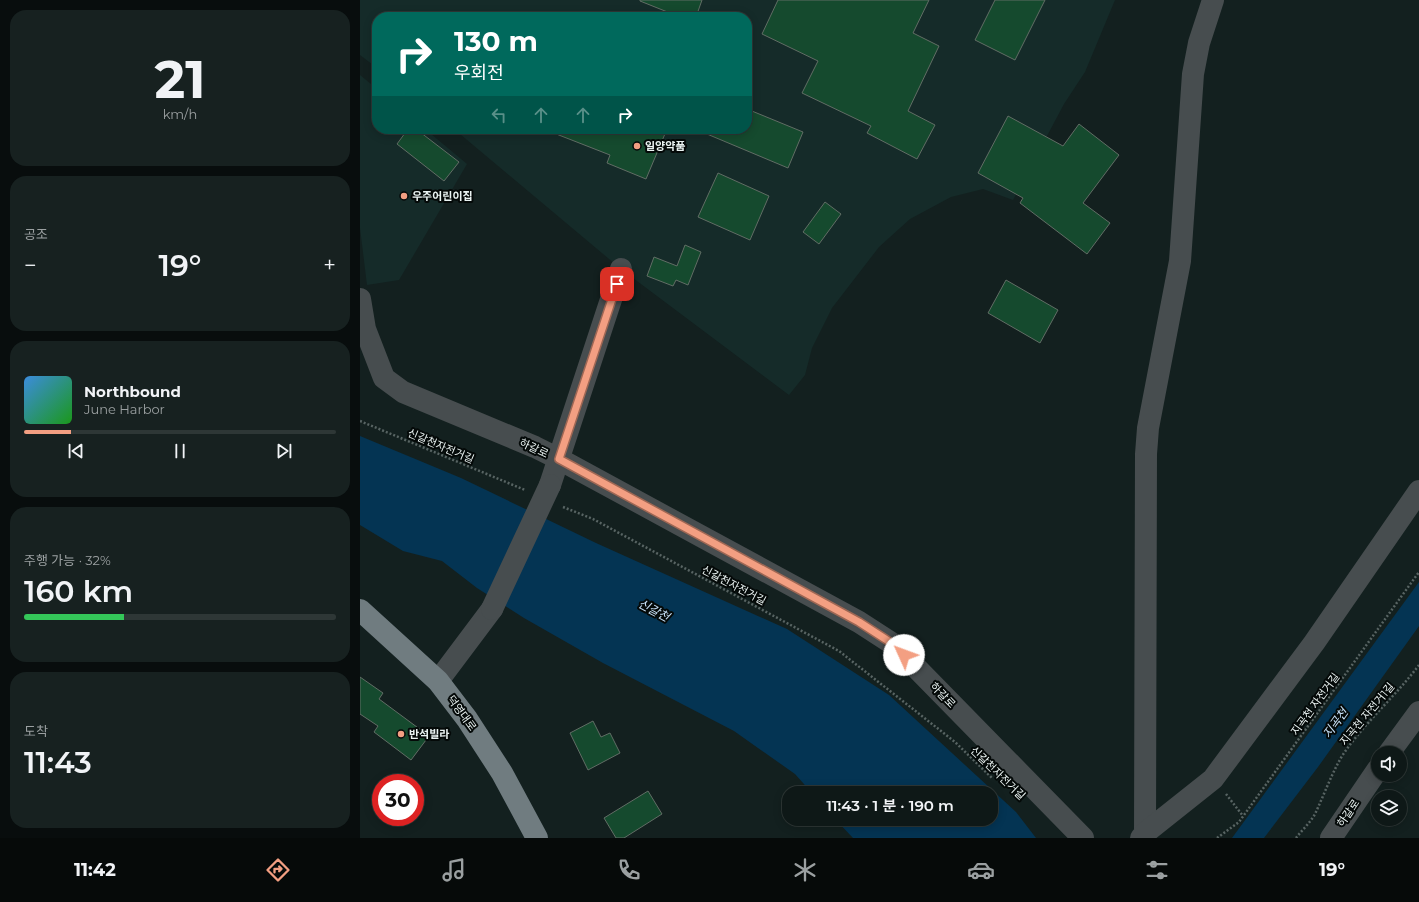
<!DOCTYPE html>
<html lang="ko">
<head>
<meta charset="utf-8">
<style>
  body { margin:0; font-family:Montserrat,"Noto Sans KR",sans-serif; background:#172120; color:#f1f3f6; height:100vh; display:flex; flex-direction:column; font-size:15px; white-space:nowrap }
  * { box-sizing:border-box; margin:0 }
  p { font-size:13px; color:#9ba0a1 }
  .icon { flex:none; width:22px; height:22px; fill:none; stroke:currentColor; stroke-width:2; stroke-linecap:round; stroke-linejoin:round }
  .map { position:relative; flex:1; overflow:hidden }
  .side { display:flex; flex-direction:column; gap:10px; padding:10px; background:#080d0d; width:360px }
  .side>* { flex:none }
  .banner { position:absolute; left:12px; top:12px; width:380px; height:122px; border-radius:16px; box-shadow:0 2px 10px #0003,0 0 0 1px #2e3736; background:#00695c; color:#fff; overflow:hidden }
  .fabs { position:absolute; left:1011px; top:746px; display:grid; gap:8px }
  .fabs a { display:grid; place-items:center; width:36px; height:36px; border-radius:50%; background:#0e1817; box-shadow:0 2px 10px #0003,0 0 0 1px #2e3736; font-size:20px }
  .speed { position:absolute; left:12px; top:774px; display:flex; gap:8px; font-size:20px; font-weight:700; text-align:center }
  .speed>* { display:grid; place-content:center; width:52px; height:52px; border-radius:50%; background:#0e1817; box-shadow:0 2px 10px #0003,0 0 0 1px #2e3736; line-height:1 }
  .speed .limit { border:6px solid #d22; background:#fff; color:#111 }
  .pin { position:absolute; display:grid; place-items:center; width:34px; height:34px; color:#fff; margin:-17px; border-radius:8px; box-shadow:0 2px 6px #0006 }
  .me { position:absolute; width:44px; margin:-22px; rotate:313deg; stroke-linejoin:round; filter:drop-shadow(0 0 3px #0008) }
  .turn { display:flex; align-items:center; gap:14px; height:84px; padding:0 16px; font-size:18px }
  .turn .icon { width:52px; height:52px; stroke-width:2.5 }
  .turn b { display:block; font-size:28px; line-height:34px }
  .lanes { display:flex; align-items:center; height:38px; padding:0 16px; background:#0003; justify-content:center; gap:20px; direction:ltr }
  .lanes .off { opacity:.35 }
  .big { font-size:30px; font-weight:600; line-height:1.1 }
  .side .widget { flex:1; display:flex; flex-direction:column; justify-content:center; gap:6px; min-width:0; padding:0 14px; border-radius:16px; background:#172120 }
  .side .dial { align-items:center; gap:0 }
  .dial b { font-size:52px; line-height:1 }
  .song { display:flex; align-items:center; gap:12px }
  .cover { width:48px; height:48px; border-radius:6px; background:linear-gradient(135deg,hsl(210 70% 55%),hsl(120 70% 35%)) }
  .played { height:4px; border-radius:2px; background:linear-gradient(90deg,#f39f82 15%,#2e3736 15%) }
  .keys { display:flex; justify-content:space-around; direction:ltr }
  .heat { display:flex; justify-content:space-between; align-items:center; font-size:22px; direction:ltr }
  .charge { height:6px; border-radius:3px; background:linear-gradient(90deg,#34c759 32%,#2e3736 0) }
  .trip { position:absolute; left:422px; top:786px; width:216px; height:40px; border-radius:16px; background:#0e1817; box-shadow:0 2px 10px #0003,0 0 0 1px #2e3736; font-weight:600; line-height:40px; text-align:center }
  .tab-bar { display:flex; height:64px; justify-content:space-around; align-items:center; background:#060a09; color:#9ba0a1 }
  .tab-bar .icon { width:28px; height:28px }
  .tab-bar .selected { color:#f39f82 }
  .tab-bar b { font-size:18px; color:#f1f3f6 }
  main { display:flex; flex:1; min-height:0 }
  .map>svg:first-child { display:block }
  .built { fill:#152b29 }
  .water { fill:#043453 }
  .building { fill:#154a2e; stroke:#616d65 }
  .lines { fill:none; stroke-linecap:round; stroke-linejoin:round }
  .path { stroke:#586463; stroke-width:2.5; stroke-dasharray:2 2; stroke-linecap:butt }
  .minor { stroke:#474d4f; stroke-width:22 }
  .primary { stroke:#707c80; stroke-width:22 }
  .minor-bridge { stroke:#474d4f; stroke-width:22 }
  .route-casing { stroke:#9e6754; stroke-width:10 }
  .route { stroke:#f39f82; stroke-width:7 }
  .poi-dot { fill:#f39f82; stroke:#040908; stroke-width:1.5 }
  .labels { text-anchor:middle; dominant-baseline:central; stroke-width:4; stroke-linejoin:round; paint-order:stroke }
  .poi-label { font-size:11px; font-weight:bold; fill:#eaf3f2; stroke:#040908; text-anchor:start }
  .street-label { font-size:11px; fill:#eaf3f2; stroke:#040908 }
  .water-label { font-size:12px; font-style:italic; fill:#c8e2f9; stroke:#040908 }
</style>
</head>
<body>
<main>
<section class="side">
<div class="widget dial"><b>21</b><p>km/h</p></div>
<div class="widget"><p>공조</p>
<div class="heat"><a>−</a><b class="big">19°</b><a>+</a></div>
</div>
<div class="widget">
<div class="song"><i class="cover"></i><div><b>Northbound</b><p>June Harbor</p></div></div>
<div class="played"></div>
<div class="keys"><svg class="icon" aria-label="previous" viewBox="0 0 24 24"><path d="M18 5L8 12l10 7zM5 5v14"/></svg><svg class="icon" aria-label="pause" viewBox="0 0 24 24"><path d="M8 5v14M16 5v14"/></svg><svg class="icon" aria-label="next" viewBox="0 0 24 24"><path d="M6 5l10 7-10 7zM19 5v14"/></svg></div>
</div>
<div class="widget"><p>주행 가능 · 32%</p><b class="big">160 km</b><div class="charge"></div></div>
<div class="widget"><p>도착</p><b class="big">11:43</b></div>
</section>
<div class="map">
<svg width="1059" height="838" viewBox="0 0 1059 838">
  <rect width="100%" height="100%" fill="#13201f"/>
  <g class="built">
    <path d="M 0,0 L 755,0 L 725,72 L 704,104 L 653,200 L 623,189 L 591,197 L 550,219 L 519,247 L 472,308 L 452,348 L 445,375 L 429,395 L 261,269 L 94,129 L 387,129 L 387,17 L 17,17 L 17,68 L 0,55 Z"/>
    <path d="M 0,75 L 17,89 L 17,129 L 65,129 L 107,164 L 39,280 L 7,285 L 0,228 Z"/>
  </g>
  <g class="water">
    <path d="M 0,436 L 101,478 L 236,543 L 427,629 L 529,695 L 656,812 L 676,838 L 493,838 L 475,819 L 631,819 L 631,793 L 452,793 L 435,774 L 374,731 L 243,663 L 164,618 L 117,588 L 82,561 L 43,551 L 0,525 Z"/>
    <path d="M 1059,582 L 1059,626 L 958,767 L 904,838 L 872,838 Z"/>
  </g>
  <g class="building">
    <path d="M 280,0 L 342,0 L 336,17 L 320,17 L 280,1 Z"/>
    <path d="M 418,0 L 569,0 L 553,33 L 579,46 L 548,111 L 575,125 L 557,159 L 507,133 L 511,126 L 442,93 L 458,61 L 402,34 Z"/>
    <path d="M 635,0 L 685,0 L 655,60 L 615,40 Z"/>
    <path d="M 387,109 L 443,132 L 428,168 L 335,129 L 387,129 Z"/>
    <path d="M 648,116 L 703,146 L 719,124 L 759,155 L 723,203 L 750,223 L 727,254 L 660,203 L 663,198 L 618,173 Z"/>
    <path d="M 48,129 L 56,129 L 99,162 L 84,181 L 37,144 Z"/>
    <path d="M 186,129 L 307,129 L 286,179 L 247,163 L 250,155 L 186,130 Z"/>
    <path d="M 358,173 L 409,196 L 390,240 L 338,217 Z"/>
    <path d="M 465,202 L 481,214 L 459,244 L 443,232 Z"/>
    <path d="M 325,245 L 341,252 L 328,285 L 316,280 L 313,286 L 287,276 L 294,257 L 317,266 Z"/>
    <path d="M 646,280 L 698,310 L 680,343 L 628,313 Z"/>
    <path d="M 0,677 L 23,693 L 19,699 L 69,736 L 51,760 L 14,732 L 18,726 L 0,714 Z"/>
    <path d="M 233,721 L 241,737 L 250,733 L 260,753 L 228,770 L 210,733 Z"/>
    <path d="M 288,791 L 302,814 L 264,838 L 256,838 L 244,818 Z"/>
  </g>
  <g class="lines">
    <g class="path">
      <path d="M 0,421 L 165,490"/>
      <path d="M 203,507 L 233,519 L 479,651 L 595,742 L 632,778"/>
      <path d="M 866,794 L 883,816"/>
      <path d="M 857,838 L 879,822 L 1059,572"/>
      <path d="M 936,838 C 942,830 950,823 955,814 C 964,795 971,775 982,756 C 1004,723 1035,697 1059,665"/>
    </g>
    <g class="minor">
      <path d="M 0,299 L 5,329 L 24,378 L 43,392 L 175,447 L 199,459 L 499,622 L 533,644 L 723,838"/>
      <path d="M 190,485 L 261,269"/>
      <path d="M 78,681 L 132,609"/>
      <path d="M 1029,753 L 1059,712"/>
      <path d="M 785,833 L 786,454 L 788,428 L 820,261 L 833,74 L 839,43 L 853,0"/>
      <path d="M 781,838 L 785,833 L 853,779 L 954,643 L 1059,491"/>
      <path d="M 971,838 L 1018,769"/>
    </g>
    <path class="primary" d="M 0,610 L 78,681 L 107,719 L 142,773 L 177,838"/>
    <path class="minor-bridge" d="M 132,609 L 190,485"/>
  </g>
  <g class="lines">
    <defs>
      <path id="route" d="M 257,284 L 199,459 L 499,622 L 533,644 L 544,655"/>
    </defs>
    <use href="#route" class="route-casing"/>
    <use href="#route" class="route"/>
  </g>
  <g class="poi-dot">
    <circle cx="277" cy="146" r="4"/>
    <circle cx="44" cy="196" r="4"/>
    <circle cx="41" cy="734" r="4"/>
  </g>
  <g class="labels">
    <g class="poi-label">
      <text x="285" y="146">일양약품</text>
      <text x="52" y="196">우주어린이집</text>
      <text x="49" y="734">반석빌라</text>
    </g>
    <g class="street-label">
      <text transform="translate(81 446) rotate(23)">신갈천자전거길</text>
      <text transform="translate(174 448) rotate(25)">하갈로</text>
      <text transform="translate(374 585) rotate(28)">신갈천자전거길</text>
      <text transform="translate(583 695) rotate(46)">하갈로</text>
      <text transform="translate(955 704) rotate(-54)">지곡천 자전거길</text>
      <text transform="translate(102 713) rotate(54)">덕영대로</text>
      <text transform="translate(1007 714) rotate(-50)">지곡천 자전거1길</text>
      <text transform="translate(638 773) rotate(44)">신갈천자전거길</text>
      <text transform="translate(988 813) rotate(-56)">하갈로</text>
    </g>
    <g class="water-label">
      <text transform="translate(294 610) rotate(28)">신갈천</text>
      <text transform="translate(975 723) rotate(-54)">지곡천</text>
    </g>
  </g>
</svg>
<div class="fabs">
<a><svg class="icon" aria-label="sound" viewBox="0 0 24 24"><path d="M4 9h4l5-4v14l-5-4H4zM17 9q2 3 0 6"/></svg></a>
<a><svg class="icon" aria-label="layers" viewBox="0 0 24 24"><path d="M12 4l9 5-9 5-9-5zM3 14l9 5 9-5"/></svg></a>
</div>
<div class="speed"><div class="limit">30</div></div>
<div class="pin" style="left:257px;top:284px;background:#d93025"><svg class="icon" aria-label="arrive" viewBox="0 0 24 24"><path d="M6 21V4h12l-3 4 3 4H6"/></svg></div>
<svg class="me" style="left:544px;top:655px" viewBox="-20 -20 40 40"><circle r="19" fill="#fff"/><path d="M0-13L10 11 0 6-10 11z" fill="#f39f82"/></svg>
<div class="trip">11:43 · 1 분 · 190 m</div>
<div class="banner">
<div class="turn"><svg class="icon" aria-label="right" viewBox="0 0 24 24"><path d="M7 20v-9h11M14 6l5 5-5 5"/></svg><div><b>130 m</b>우회전</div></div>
<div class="lanes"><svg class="icon off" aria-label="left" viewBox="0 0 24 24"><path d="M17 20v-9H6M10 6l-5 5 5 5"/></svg><svg class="icon off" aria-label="ahead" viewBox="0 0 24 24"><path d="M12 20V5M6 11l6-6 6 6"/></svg><svg class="icon off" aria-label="ahead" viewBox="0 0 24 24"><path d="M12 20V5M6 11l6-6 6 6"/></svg><svg class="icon" aria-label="right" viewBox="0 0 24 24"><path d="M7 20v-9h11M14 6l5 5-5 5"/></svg></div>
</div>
</div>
</main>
<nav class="tab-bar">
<b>11:42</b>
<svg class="icon selected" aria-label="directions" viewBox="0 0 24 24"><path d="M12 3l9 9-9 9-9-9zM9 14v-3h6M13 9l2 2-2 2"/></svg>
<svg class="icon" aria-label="music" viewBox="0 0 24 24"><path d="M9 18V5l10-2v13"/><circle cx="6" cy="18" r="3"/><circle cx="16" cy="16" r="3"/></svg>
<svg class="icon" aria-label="phone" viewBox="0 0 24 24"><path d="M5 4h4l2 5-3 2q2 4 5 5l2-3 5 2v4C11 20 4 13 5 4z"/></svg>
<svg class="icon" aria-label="climate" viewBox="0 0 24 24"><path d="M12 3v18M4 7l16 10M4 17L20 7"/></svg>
<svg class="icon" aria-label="car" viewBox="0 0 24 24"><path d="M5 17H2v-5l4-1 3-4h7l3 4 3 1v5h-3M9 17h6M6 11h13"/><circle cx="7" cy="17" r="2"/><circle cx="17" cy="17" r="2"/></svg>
<svg class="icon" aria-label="filters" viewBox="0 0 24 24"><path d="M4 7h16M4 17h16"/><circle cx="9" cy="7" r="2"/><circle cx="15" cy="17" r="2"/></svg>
<b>19°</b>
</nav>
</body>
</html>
